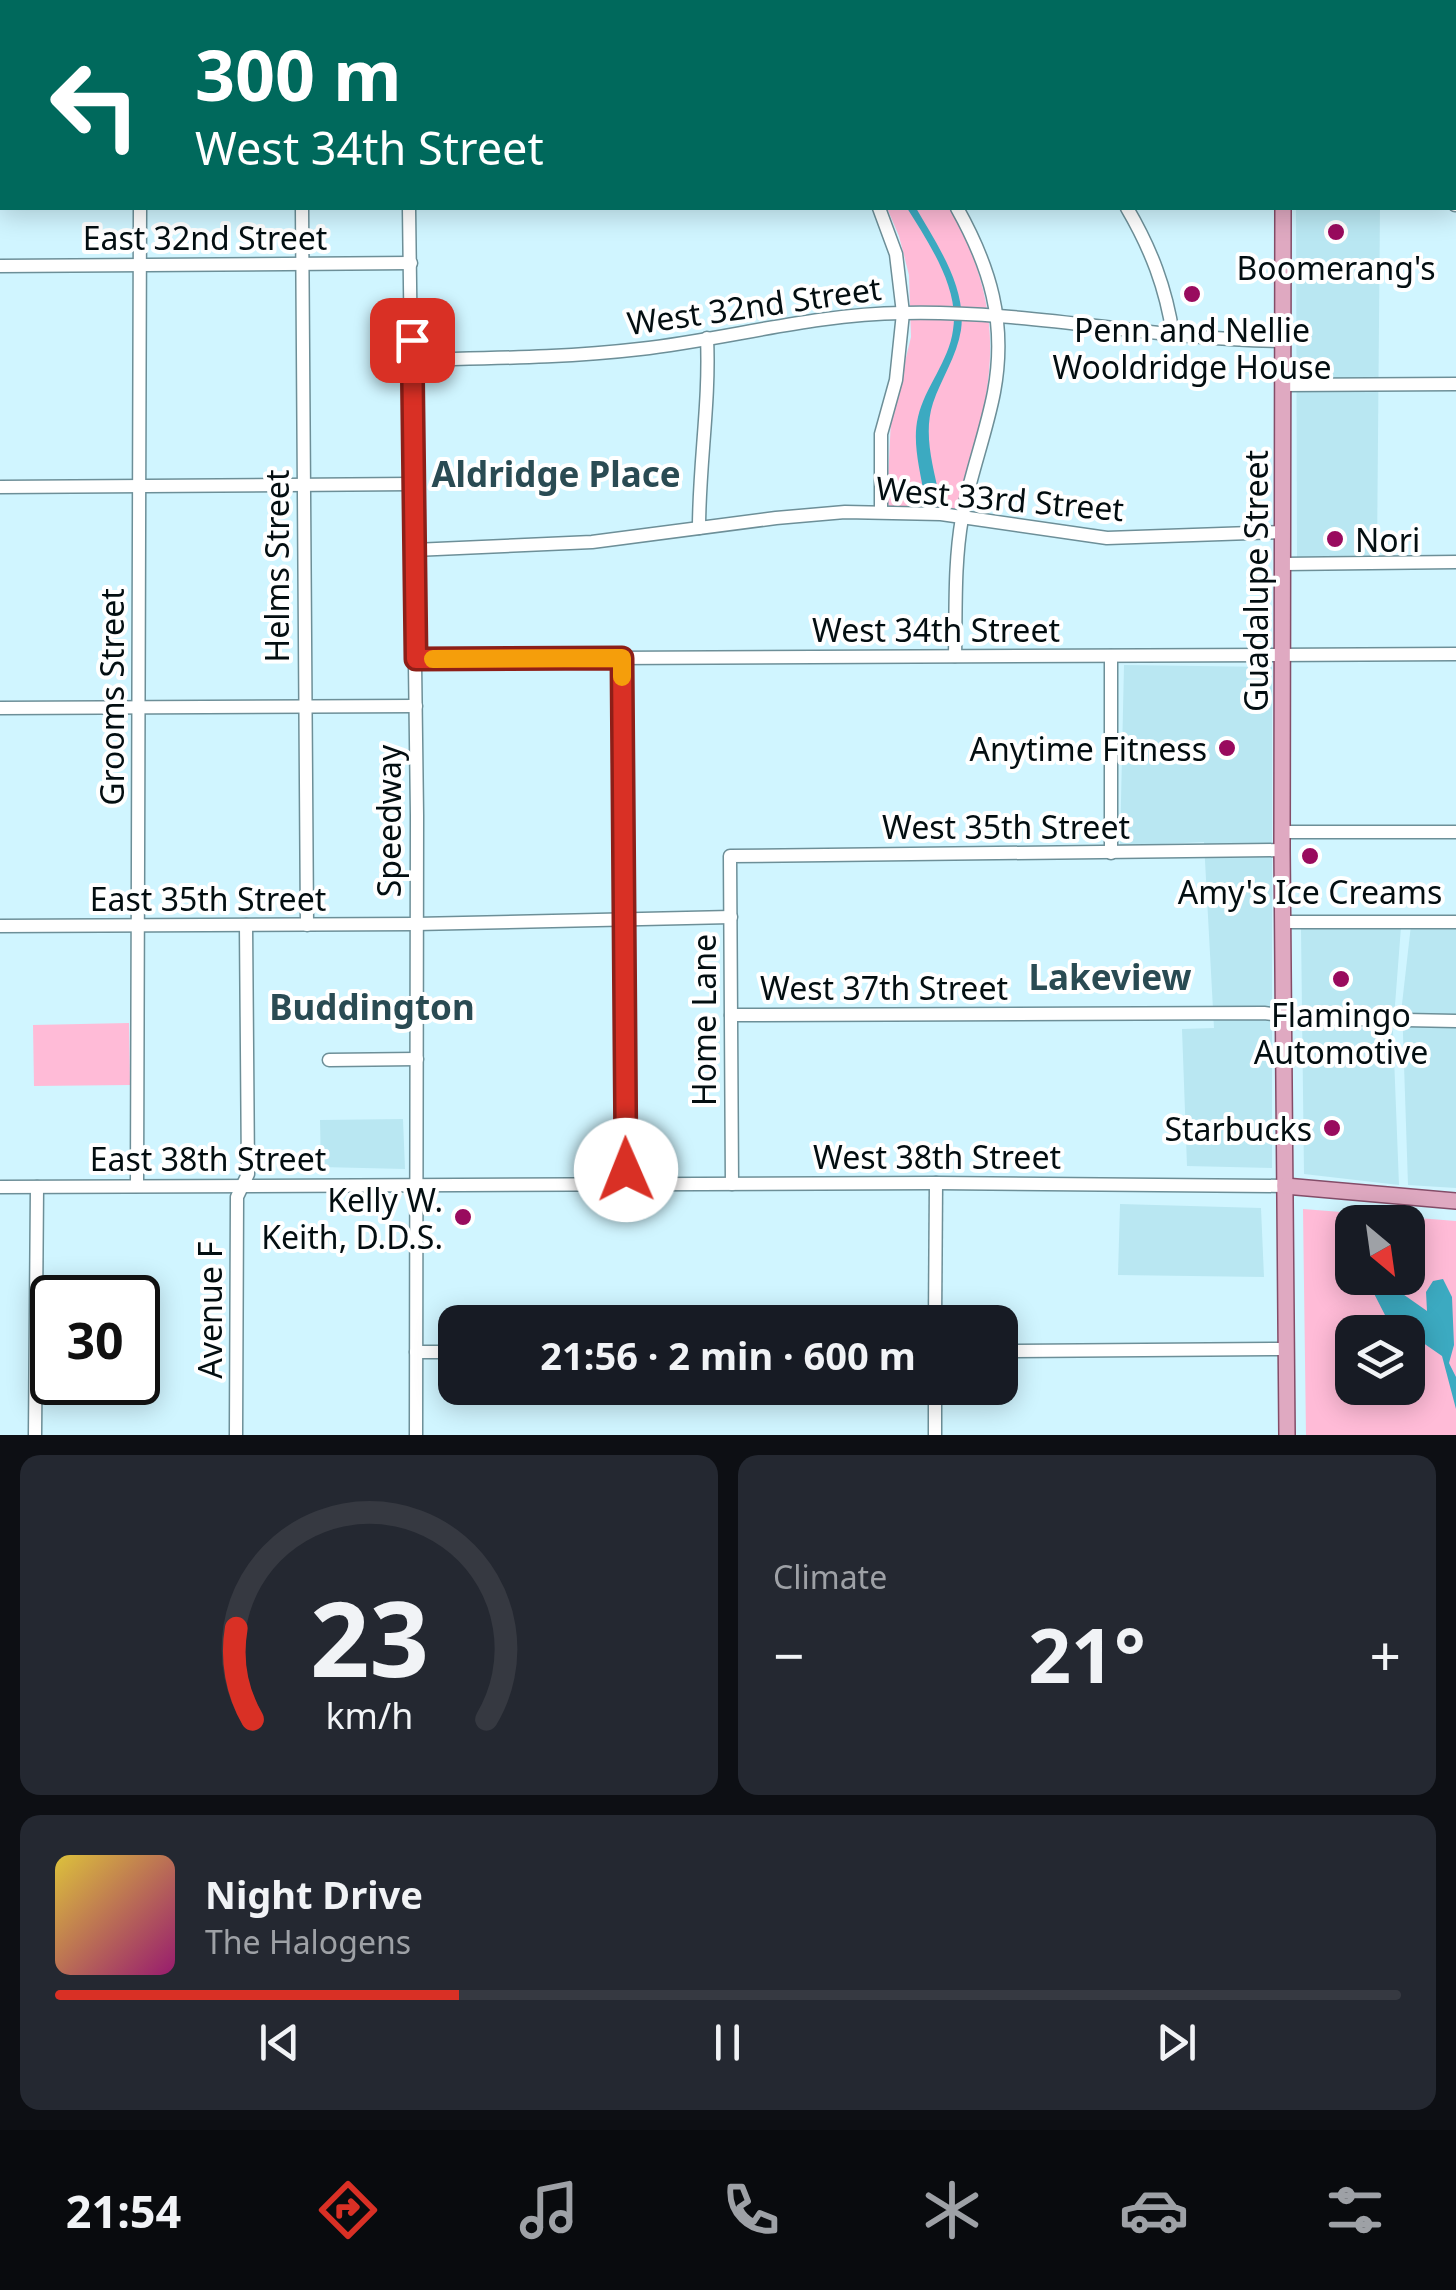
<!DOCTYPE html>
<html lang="en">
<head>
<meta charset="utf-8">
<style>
  body { margin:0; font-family:"Noto Sans",sans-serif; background:#242831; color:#f1f3f6; height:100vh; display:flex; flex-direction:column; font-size:38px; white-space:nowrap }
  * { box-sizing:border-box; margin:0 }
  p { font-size:32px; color:#9ea1a6 }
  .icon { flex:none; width:55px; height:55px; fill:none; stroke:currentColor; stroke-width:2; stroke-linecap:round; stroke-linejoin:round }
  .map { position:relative; height:1435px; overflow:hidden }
  .sheet { display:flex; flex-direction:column; gap:20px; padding:20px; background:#0d0f14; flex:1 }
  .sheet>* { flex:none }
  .guide { position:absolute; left:0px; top:0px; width:1458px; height:210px; box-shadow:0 5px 25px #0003; background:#00695c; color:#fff; overflow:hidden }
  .needle { width:65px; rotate:151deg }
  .tools { position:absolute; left:1335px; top:1205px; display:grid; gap:20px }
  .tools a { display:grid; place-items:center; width:90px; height:90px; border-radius:20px; background:#171b24; box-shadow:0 5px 25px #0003; font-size:50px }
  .speed { position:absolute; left:30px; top:1275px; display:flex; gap:20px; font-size:50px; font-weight:700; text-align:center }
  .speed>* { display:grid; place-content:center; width:130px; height:130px; border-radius:50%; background:#171b24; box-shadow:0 5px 25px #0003; line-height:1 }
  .speed .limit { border:5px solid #111; border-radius:15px; background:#fff; color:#111 }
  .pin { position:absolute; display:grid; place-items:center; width:85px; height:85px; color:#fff; margin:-42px; border-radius:20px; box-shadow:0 5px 15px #0006 }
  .me { position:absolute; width:110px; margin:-55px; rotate:359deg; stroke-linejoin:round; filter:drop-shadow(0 0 8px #0008) }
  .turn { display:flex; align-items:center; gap:35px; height:210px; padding:0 30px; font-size:45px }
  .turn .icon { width:130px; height:130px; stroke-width:2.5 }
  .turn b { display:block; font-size:70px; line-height:85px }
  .big { font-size:75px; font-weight:700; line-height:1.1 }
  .sheet .widget { flex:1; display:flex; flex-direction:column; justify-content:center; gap:15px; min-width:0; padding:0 35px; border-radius:20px; background:#242831 }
  .sheet .dial { align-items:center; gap:0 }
  .dial svg { height:260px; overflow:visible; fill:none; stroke:#363941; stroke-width:7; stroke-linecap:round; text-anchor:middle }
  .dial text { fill:#f1f3f6; stroke:none }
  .song { display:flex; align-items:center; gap:30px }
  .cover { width:120px; height:120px; border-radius:15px; background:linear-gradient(135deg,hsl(50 70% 55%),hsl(320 70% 35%)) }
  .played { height:10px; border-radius:5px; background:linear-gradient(90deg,#d93025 30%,#363941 30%) }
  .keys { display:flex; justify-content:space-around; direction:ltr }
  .heat { display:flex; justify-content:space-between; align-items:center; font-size:55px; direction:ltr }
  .sheet .tiles { flex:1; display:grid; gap:20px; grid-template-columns:1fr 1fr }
  .widget:last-child { grid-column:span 2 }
  .trip { position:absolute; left:438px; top:1305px; width:580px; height:100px; border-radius:20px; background:#171b24; box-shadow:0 5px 25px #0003; font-weight:700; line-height:100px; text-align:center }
  .tab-bar { display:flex; height:160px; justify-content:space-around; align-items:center; background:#090b0e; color:#9ea1a6 }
  .tab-bar .icon { width:70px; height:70px }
  .tab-bar .selected { color:#d93025 }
  .tab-bar b { font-size:45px; color:#f1f3f6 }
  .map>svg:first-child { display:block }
  .built { fill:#b9e7f2 }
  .green { fill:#ffbbd7; fill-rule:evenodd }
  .water { fill:#3caac1 }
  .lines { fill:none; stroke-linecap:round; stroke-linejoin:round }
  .minor-casing { stroke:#6d8f98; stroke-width:15 }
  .major-casing { stroke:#844d68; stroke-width:18 }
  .minor { stroke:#fff; stroke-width:12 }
  .major { stroke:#dfa9c1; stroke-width:15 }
  .route-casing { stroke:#8d1f18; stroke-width:25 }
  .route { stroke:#d93025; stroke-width:18 }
  .slow { stroke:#f59e0b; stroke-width:18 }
  .poi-dot { fill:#990b5e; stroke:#fff; stroke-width:4 }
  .labels { text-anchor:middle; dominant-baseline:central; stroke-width:8; stroke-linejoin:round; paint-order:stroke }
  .street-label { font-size:32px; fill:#030e11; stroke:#fff }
  .poi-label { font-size:32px; fill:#030e11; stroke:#fff }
  .neighbourhood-label { font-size:35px; font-weight:bold; fill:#2a4b53; stroke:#fff }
</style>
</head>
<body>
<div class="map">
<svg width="1456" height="1435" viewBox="0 0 1456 1435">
  <rect width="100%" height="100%" fill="#d0f5ff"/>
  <g class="built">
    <path d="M 1296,208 L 1380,208 L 1377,555 L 1297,557 Z"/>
    <path d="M 1124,665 L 1272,667 L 1272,1168 L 1187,1166 L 1182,1029 L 1214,1028 L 1204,842 L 1120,846 Z"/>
    <path d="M 1411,925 L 1456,927 L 1456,1188 L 1408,1185 L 1402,1004 Z"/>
    <path d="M 1401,927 L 1393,1031 L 1399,1185 L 1304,1174 L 1301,929 Z"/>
    <path d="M 403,1119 L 405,1169 L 321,1167 L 320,1120 Z"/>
    <path d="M 1120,1204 L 1261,1208 L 1264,1277 L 1118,1275 Z"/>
  </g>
  <g class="green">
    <path d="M 887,208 L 952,208 C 996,299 1000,352 974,450 C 968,469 965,493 955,509 L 889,506 L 887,501 L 891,419 L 911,337 L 909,275 L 899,236 Z"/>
    <path d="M 129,1023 L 130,1085 L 34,1086 L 33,1025 Z"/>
    <path d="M 1303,1209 L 1456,1221 L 1456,1435 L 1306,1435 ZM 1352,1222 L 1408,1222 L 1408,1278 L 1352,1278 ZM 1352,1332 L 1408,1332 L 1408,1388 L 1352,1388 Z"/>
  </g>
  <g class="water">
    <path d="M 907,208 L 916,208 C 936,243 967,287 961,330 C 957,356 941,379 933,403 C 923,434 933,465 939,495 L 936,499 L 928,499 L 924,494 C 920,470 912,442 918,417 C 925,387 949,361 953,330 C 960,288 928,242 907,208 Z"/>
    <path d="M 1366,1278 L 1380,1278 L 1427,1311 L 1426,1292 L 1433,1281 L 1443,1279 L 1452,1297 L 1454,1345 L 1449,1363 L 1456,1377 L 1456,1409 L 1442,1356 L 1416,1338 L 1408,1337 L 1408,1332 L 1384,1332 L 1385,1315 Z"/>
  </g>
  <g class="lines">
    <defs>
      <g id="minor">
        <path d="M 174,0 L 174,2"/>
        <path d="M 277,0 L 287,2"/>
        <path d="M 409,0 L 409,2"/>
        <path d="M 590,0 L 590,2"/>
        <path d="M 876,0 L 877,2"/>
        <path d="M 930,0 L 930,2"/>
        <path d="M 771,2 L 771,0"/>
        <path d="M 0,83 L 2,84"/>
        <path d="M 1455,123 L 1456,123"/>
        <path d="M 1455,205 L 1456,205"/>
        <path d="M 302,208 L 307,925"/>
        <path d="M 409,208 L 417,815 L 416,1435"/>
        <path d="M 879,208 L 896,254 L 903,313 L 896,380 L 881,434 L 881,512"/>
        <path d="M 1127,208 C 1151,249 1166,288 1173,335"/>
        <path d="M 0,266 L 411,263"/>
        <path d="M 412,360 C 488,358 564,358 640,349 C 728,339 813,314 903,313 C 1031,310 1155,340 1282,341"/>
        <path d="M 1283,385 L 1456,384"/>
        <path d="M 0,487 L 413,484"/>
        <path d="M 699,528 C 699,464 710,402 707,338"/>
        <path d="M 414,550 L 592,542 L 776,518 L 845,512 L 941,514 L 1107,538 L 1282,532"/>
        <path d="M 1283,564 L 1456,562"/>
        <path d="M 955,656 C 956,610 954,564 962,518 C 970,475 986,434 994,392 C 1007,322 990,267 957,208"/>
        <path d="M 1111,656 L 1111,853"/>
        <path d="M 622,658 L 627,1184"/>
        <path d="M 415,659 L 1456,654"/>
        <path d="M 0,708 L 416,706"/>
        <path d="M 1282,832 L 1456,832"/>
        <path d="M 1284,922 L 1456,922"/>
        <path d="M 0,926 L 416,924 L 731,917"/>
        <path d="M 731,1015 L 1264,1013 L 1304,1018 L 1456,1021"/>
        <path d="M 329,1060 L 417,1059"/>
        <path d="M 732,1184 L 730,856 L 1282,850"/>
        <path d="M 137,1186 L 140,208"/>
        <path d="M 0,1187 L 936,1183 L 1285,1186"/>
        <path d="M 935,1322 L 936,1183"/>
        <path d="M 1000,1351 L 1287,1349"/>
        <path d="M 416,1352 L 455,1352"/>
        <path d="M 35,1435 L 37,1187"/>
        <path d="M 236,1435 L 237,1197 L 248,1174 L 246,925"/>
        <path d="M 935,1435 L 935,1388"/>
      </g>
      <g id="major">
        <path d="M 1282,0 L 1282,2"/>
        <path d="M 1283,208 L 1282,850 L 1287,1435"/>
        <path d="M 1285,1186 L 1456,1201"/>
      </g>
    </defs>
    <use href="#minor" class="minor-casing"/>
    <use href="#major" class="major-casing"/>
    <use href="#minor" class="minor"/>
    <use href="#major" class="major"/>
  </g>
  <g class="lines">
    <defs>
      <path id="route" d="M 412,340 L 416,659 L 622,658 L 626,1170"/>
    </defs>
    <use href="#route" class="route-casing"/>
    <use href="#route" class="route"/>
    <path class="slow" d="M 433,659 L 622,658 L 622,677"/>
  </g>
  <g class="poi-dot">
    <circle cx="1336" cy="232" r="10"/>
    <circle cx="1192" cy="294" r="10"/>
    <circle cx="1335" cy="539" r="10"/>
    <circle cx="1227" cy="748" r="10"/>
    <circle cx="1310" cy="856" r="10"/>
    <circle cx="1341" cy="979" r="10"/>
    <circle cx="1332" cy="1128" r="10"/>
    <circle cx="463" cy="1217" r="10"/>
  </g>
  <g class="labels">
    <g class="street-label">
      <text x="205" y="237">East 32nd Street</text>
      <text transform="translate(754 305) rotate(-8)">West 32nd Street</text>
      <text transform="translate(1000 498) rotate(5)">West 33rd Street</text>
      <text transform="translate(276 566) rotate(-90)">Helms Street</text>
      <text transform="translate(1255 581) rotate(-90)">Guadalupe Street</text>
      <text x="936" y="629">West 34th Street</text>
      <text transform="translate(111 697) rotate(-90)">Grooms Street</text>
      <text transform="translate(388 821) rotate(-90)">Speedway</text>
      <text x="1006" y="826">West 35th Street</text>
      <text x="208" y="898">East 35th Street</text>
      <text x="884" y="987">West 37th Street</text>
      <text transform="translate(703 1020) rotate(-90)">Home Lane</text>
      <text x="937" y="1156">West 38th Street</text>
      <text x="208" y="1158">East 38th Street</text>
      <text transform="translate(209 1310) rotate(-90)">Avenue F</text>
    </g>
    <g class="poi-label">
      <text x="1336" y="267">Boomerang's</text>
      <text x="1192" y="329">Penn and Nellie<tspan x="1192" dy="37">Wooldridge House</tspan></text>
      <text x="1355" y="539" text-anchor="start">Nori</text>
      <text x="1207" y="748" text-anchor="end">Anytime Fitness</text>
      <text x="1310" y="891">Amy's Ice Creams</text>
      <text x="1341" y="1014">Flamingo<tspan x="1341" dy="37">Automotive</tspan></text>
      <text x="1312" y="1128" text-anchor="end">Starbucks</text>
      <text x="443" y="1199" text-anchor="end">Kelly W.<tspan x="443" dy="37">Keith, D.D.S.</tspan></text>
    </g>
    <g class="neighbourhood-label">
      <text x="556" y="473">Aldridge Place</text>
      <text x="1110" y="976">Lakeview</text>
      <text x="372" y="1006">Buddington</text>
    </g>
  </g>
</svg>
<div class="tools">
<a><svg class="needle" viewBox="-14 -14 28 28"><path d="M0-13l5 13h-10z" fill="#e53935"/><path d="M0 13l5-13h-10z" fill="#9ea1a6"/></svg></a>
<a><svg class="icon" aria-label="layers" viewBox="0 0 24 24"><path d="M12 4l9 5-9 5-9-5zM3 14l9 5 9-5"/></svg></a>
</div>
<div class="speed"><div class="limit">30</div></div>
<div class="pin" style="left:412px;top:340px;background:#d93025"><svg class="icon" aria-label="arrive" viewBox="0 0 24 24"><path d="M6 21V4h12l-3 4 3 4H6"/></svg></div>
<svg class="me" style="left:626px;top:1170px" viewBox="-20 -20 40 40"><circle r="19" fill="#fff"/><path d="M0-13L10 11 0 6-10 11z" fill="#d93025"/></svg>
<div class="trip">21:56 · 2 min · 600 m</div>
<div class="guide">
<div class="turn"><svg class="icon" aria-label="left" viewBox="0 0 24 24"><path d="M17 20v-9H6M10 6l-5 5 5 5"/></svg><div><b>300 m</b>West 34th Street</div></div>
</div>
</div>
<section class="sheet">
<div class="tiles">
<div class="widget dial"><svg viewBox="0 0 100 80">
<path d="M14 69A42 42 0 1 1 86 69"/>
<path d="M14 69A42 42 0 0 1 9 41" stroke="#d93025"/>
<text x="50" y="56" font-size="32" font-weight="700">23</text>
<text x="50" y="72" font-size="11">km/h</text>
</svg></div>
<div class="widget"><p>Climate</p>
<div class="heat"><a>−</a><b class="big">21°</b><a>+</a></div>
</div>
<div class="widget">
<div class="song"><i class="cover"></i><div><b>Night Drive</b><p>The Halogens</p></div></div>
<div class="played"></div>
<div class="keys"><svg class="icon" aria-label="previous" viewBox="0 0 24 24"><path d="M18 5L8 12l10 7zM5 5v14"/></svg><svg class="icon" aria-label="pause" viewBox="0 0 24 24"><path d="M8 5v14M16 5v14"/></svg><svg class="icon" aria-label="next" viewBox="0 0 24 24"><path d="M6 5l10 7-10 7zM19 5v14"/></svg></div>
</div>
</div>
</section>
<nav class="tab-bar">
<b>21:54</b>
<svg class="icon selected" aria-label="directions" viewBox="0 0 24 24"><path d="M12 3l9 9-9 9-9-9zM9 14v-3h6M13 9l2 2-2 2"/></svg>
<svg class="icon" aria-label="music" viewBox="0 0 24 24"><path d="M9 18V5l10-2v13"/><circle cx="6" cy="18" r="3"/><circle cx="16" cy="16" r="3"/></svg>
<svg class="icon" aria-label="phone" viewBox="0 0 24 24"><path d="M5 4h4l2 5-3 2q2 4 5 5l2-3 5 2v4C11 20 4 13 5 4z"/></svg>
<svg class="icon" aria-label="climate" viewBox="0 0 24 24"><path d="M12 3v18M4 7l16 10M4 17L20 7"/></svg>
<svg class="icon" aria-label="car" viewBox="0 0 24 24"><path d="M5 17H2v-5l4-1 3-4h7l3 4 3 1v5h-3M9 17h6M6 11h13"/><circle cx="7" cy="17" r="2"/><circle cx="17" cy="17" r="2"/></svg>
<svg class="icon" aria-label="filters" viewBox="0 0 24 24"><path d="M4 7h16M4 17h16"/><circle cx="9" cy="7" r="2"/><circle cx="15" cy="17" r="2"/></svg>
</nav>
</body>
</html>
